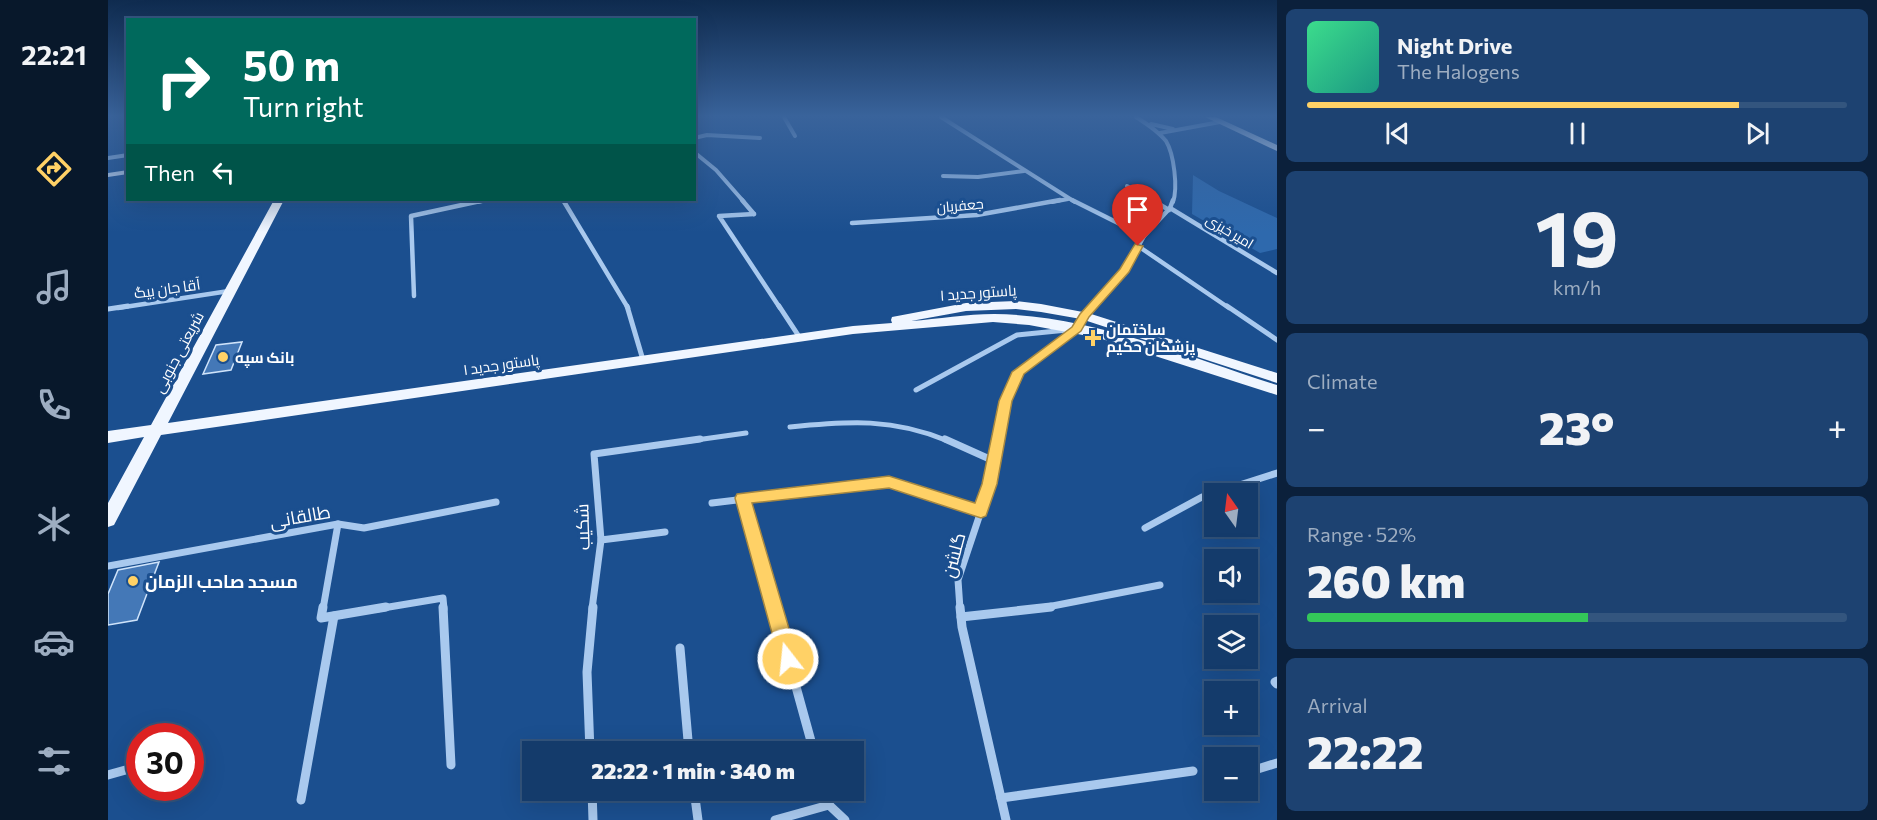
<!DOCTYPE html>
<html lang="en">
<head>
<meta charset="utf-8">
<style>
  body { margin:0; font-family:Commissioner,Cairo,sans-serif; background:#1d4271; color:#f1f3f6; height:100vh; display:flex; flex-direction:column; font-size:22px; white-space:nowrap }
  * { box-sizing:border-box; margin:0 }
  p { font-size:20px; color:#9dadc1 }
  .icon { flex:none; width:33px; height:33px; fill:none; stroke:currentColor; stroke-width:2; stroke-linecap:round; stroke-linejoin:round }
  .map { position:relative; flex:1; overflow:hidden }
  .drawer { display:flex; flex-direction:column; gap:9px; padding:9px; background:#0b203b; width:600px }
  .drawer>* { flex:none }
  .guide { position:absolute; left:18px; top:18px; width:570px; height:183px; border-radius:0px; box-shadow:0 6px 24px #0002,0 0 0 2px #33557e; background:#00695c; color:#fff; overflow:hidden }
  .needle { width:39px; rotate:346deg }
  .controls { position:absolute; left:1096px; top:483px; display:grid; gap:12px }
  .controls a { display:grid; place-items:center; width:54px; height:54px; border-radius:0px; background:#143b6b; box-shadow:0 6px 24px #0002,0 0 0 2px #33557e; font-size:30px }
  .speed { position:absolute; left:18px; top:723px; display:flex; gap:12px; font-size:30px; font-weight:700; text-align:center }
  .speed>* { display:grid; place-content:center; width:78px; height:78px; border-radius:50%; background:#143b6b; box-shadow:0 6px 24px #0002,0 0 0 2px #33557e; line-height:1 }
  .speed .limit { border:9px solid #d22; background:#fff; color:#111 }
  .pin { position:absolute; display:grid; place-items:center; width:51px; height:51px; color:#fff; margin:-62px -26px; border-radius:50% 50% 50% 0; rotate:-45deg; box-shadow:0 0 6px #0007 }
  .pin .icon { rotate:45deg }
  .me { position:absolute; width:66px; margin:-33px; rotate:344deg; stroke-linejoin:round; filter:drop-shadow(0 0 4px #0008) }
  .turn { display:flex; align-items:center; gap:21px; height:126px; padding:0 18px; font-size:27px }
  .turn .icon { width:78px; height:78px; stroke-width:2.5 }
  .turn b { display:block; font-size:42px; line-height:51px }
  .then { display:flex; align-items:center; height:57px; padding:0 18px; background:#0003; gap:12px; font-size:22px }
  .big { font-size:45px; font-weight:800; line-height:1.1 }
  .drawer .card { flex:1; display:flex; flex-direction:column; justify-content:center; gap:9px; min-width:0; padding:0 21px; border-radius:9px; background:#1d4271 }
  .drawer .dial { align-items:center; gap:0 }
  .dial b { font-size:78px; line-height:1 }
  .song { display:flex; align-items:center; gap:18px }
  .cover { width:72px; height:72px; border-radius:9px; background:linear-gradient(135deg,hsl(150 70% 55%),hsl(170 70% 35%)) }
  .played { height:6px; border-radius:3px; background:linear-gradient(90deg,#ffd166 80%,#33557e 80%) }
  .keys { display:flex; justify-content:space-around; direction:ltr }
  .heat { display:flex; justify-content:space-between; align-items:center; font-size:33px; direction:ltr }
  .charge { height:9px; border-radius:4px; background:linear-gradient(90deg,#34c759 52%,#33557e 0) }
  .trip { position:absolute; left:414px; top:741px; width:342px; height:60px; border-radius:0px; background:#143b6b; box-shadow:0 6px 24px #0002,0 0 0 2px #33557e; font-weight:800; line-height:60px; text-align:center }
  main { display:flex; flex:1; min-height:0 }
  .menu { display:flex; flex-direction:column; width:108px; justify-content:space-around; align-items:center; background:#08182b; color:#9dadc1 }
  .menu .icon { width:42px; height:42px }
  .menu .selected { color:#ffd166 }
  .menu b { font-size:27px; color:#f1f3f6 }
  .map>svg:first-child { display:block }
  .green { fill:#2e69ad }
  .building { fill:#4478b7; stroke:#cfe3fa; stroke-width:1.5 }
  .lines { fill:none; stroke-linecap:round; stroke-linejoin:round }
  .minor-far4 { stroke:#a9c9ee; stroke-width:4 }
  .minor-far3 { stroke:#a9c9ee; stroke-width:4.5 }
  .minor-far2 { stroke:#a9c9ee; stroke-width:5 }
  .minor-far1 { stroke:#a9c9ee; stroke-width:7 }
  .minor { stroke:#a9c9ee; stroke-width:9 }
  .secondary { fill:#d6e6fa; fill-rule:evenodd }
  .primary { fill:#f0f6ff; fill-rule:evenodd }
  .route { fill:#ffd166; stroke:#a68842; stroke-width:1.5 }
  .poi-dot { fill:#ffd166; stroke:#1b4f8f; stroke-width:2 }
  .labels { text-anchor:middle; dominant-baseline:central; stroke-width:6; stroke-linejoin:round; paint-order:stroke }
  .far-street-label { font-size:14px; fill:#fff; stroke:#1b4f8f }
  .street-label { font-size:15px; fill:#fff; stroke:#1b4f8f }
  .poi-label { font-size:15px; font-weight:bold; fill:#fff; stroke:#1b4f8f; text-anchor:start }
  .near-street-label { font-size:18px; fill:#fff; stroke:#1b4f8f }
  .near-poi-label { font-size:18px; font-weight:bold; fill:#fff; stroke:#1b4f8f; text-anchor:start }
</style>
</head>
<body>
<main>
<nav class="menu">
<b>22:21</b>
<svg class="icon selected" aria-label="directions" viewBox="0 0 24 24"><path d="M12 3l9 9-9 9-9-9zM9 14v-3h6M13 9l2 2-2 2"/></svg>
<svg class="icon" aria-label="music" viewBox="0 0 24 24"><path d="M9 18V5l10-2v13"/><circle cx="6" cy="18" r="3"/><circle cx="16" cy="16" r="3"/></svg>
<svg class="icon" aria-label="phone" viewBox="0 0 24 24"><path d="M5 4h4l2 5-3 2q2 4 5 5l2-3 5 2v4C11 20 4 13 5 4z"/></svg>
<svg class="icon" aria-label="climate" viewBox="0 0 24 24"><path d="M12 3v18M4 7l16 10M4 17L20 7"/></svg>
<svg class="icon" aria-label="car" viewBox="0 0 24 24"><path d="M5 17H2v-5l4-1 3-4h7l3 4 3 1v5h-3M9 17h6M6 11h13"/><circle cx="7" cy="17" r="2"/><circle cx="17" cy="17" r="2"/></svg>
<svg class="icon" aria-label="filters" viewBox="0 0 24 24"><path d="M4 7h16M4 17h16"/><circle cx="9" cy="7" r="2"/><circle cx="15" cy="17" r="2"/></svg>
</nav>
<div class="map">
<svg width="1169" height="820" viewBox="0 0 1169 820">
  <rect width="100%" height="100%" fill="#1b4f8f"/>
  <path class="green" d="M 1085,175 L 1111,191 L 1169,218 L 1169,249 L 1152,253 L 1084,214 Z"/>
  <g class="building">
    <path d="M 134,342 L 123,370 L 95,374 L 108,345 Z"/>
    <path d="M 51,562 L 29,620 L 0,625 L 0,594 L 10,570 Z"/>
  </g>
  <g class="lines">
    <g class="minor-far4">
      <path d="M 676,117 L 687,136"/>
      <path d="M 833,117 L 967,202"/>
      <path d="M 1028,117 C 1039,124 1050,131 1058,141 C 1066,154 1070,188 1065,202"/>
      <path d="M 1043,124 L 1065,129"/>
      <path d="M 1052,133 L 1112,122"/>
      <path d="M 586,138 L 599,135 L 652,138"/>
      <path d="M 586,152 L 608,170 L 636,202"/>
      <path d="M 0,158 L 20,155"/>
      <path d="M 835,176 L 870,177 L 916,171"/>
      <path d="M 1019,186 L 1047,202"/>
      <path d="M 370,202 L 379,200"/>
      <path d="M 944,202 L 960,199"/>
    </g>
    <g class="minor-far3">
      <path d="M 455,200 L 520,308"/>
      <path d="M 634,200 L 646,214"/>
      <path d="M 964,200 L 1036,236"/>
      <path d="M 1044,200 L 1061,210"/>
      <path d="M 1062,208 L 1169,273"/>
      <path d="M 646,214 L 611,216 L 672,308"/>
      <path d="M 744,223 L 869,215 L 952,200"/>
      <path d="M 1030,246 L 1121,308"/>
      <path d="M 306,296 L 303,216 L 377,200"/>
      <path d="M 10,308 L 121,291"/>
      <path d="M 984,308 L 1017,270 L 1036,236 L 1062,208 L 1065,200"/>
    </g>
    <g class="minor-far2">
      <path d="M 519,306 L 535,360"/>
      <path d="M 671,306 L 692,338"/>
      <path d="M 1119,306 L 1169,340"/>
      <path d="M 0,309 L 20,306"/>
      <path d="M 808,390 L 909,335 L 959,330"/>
      <path d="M 682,427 C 741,421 785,418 840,441"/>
      <path d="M 581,441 L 638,433"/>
      <path d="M 890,441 L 898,401 L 910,372 L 969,329 L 985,306"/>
    </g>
    <g class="minor-far1">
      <path d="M 837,439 L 886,461"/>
      <path d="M 635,498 L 666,609"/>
      <path d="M 604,503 L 781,482 L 873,511"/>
      <path d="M 1037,528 L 1094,497 L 1169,473"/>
      <path d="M 493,540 L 557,532"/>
      <path d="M 0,566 L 230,524 L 256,528 L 388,502"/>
      <path d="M 215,609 L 230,524"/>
      <path d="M 269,609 L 335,598 L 336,609"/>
      <path d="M 484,609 L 493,540 L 486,454 L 592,439"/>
      <path d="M 852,609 L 850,580 L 882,484 L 891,439"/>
      <path d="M 929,609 L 1052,585"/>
    </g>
    <g class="minor">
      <path d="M 215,607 L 213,618 L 278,607"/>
      <path d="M 335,607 L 343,765"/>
      <path d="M 666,607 L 706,752"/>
      <path d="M 852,607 L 854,627 L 898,820"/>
      <path d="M 853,617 L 943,607"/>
      <path d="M 572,648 L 581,752"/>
      <path d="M 1169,681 L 1167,682 L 1169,684"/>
      <path d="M 482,752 L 479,672 L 485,607"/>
      <path d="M 1140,772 L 1169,763"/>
      <path d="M 0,775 L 32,766"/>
      <path d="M 484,790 L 485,820"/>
      <path d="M 586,790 L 590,820"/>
      <path d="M 717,790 L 721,805"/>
      <path d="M 893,798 L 1085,771"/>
      <path d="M 193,800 L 226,616"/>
      <path d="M 667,820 L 721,805 L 737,820"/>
    </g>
    <path class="secondary" d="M 20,170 L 20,174 L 0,177 L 0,173 Z"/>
    <g class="primary">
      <path d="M 1097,117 L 1108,117 L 1169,145 L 1169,151 Z"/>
      <path d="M 166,200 L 176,200 L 60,423 L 745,326 L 784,323 L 783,320 L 784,317 L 858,303 L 908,301 L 933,304 L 980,313 L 1169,373 L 1169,383 L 973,319 L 933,312 L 908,309 L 858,311 L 803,321 C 830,319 859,314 886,314 C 982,315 1078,356 1169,385 L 1169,395 L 991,338 L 921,325 L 885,322 L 745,334 L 53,435 L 6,525 L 0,527 L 0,503 L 36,437 L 0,443 L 0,431 L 43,425 Z"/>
    </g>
  </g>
  <linearGradient id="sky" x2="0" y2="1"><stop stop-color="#0f2b4f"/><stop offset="0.5" stop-color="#39639b"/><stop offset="1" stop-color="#39639b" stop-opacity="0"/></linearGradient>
  <rect width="1169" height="232" fill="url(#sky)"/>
  <path class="route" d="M 1027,244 L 1035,246 L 1021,272 L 981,317 L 973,331 L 916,374 L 904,401 L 889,484 L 878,516 L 873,518 L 781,488 L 644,503 L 690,659 L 687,666 L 680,669 L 673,666 L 627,498 L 629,494 L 781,476 L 867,503 L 874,484 L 891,401 L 904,372 L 964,327 L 972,314 L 1012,269 Z"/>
  <g class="poi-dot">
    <path d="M982 329h6v6h6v6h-6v6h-6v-6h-6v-6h6z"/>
    <circle cx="115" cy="357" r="6"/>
    <circle cx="25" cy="581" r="6"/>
  </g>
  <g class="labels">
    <g class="far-street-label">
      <text transform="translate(852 205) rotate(-5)">جعفریان</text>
      <text transform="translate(1122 231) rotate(31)">امیر خیزی</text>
    </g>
    <g class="street-label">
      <text transform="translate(59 288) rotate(-8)">آقا جان بیگ</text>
      <text transform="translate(870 292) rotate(-4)">پاستور جدید ۱</text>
      <text transform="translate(70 352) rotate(-62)">شریعتی جنوبی</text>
      <text transform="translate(393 364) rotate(-8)">پاستور جدید ۱</text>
    </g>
    <g class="poi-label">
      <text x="998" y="329">ساختمان<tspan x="998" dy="17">پزشکان حکیم</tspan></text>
      <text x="127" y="357">بانک سپه</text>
    </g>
    <g class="near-street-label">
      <text transform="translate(192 516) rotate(-10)">طالقانی</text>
      <text transform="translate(474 527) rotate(-92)">شکیب</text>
      <text transform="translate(845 555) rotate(-75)">گلشن</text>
    </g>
    <g class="near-poi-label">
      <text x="37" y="581">مسجد صاحب الزمان</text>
    </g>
  </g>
</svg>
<div class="controls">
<a><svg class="needle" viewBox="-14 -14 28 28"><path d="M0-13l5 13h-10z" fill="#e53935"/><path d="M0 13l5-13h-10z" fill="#9dadc1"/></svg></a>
<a><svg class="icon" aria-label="sound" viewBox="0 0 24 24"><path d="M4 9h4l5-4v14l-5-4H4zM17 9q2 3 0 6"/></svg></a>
<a><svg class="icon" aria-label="layers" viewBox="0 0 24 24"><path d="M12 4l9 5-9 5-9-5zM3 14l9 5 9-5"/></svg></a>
<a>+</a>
<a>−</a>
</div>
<div class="speed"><div class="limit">30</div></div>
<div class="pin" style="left:1030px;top:246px;background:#d93025"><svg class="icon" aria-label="arrive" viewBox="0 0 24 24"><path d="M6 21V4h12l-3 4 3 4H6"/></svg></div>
<svg class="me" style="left:680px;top:659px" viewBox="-20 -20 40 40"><circle r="17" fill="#ffd166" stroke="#fff" stroke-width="3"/><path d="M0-11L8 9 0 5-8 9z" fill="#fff"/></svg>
<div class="trip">22:22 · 1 min · 340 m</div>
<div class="guide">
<div class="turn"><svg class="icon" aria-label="right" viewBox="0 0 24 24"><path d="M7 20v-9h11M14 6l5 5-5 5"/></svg><div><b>50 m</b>Turn right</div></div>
<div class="then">Then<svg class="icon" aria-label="left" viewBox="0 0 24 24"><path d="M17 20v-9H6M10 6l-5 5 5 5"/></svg></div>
</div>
</div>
<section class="drawer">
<div class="card">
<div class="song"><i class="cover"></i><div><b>Night Drive</b><p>The Halogens</p></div></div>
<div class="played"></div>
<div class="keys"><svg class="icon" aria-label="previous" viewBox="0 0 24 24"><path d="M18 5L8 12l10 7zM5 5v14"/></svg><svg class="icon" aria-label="pause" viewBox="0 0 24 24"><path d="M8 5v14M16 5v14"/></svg><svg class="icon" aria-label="next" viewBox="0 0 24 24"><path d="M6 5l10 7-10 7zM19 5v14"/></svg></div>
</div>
<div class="card dial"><b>19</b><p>km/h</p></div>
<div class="card"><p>Climate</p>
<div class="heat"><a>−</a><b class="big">23°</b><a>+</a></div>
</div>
<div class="card"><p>Range · 52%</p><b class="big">260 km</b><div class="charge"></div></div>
<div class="card"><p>Arrival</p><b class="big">22:22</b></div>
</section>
</main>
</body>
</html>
